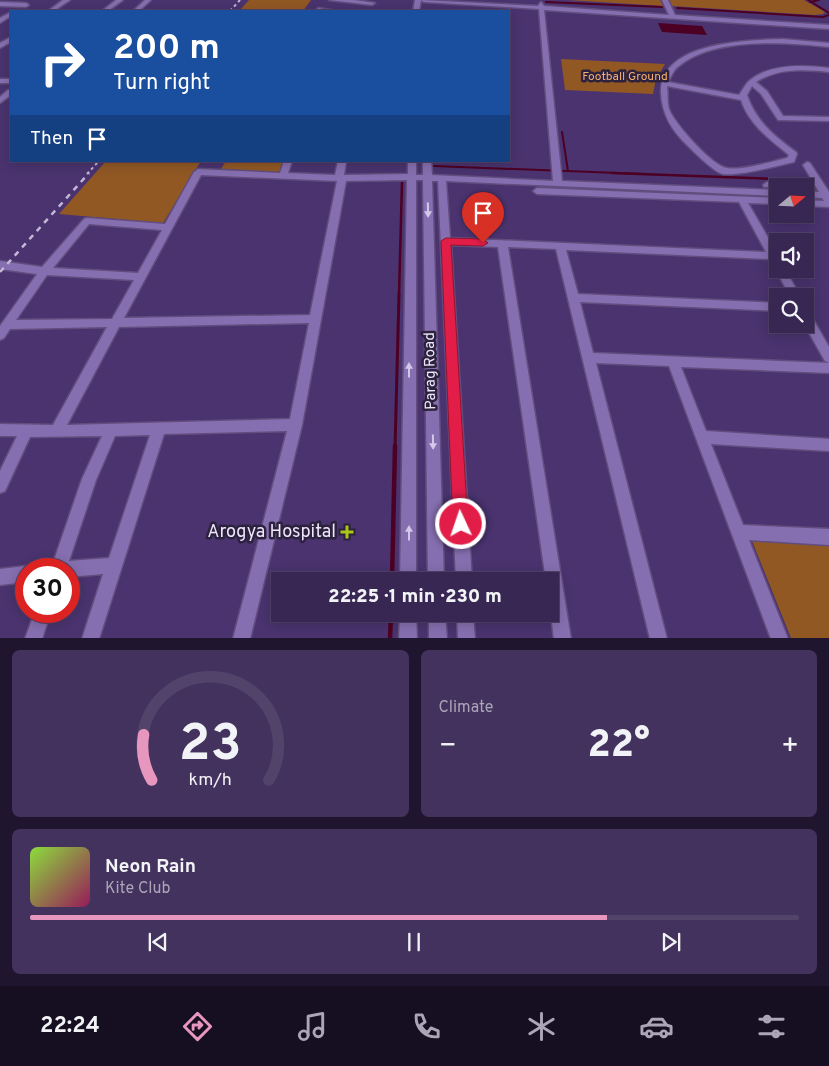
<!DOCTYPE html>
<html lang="en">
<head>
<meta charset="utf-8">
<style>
  body { margin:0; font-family:Overpass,sans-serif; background:#43325d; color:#f1f3f6; height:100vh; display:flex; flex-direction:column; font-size:19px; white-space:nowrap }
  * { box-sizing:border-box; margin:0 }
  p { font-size:16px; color:#aba5b8 }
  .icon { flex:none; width:28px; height:28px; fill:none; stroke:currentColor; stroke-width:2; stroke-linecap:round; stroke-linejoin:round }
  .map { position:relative; height:638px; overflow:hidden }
  .details { display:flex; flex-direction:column; gap:12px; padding:12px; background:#1f152e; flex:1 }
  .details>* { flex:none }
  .banner { position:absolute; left:10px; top:10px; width:500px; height:152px; border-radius:0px; box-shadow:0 2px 12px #0003,0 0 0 1px #52436a; background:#1a4fa0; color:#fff; overflow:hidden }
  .needle { width:32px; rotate:71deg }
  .fabs { position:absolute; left:769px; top:178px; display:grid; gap:10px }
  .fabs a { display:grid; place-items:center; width:45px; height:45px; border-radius:0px; background:#382653; box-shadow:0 2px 12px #0003,0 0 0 1px #52436a; font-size:25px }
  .speed { position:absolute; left:15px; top:558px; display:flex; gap:10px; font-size:25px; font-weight:700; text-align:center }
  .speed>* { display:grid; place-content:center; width:65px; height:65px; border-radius:50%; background:#382653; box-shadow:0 2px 12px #0003,0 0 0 1px #52436a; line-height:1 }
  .speed .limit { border:8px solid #d22; background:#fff; color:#111 }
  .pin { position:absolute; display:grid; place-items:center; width:42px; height:42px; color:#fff; margin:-51px -21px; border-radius:50% 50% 50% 0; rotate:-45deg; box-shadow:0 0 5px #0007 }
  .pin .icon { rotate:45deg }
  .me { position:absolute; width:55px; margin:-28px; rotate:357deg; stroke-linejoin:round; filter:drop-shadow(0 0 4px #0008) }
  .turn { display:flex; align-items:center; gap:18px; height:105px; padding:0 20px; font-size:22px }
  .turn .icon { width:65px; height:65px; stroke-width:2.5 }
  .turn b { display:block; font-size:35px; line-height:42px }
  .then { display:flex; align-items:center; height:48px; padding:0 20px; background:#0003; gap:10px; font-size:19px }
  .big { font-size:38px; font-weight:800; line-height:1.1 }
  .details .widget { flex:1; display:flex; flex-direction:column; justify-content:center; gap:8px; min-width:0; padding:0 18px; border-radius:8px; background:#43325d }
  .details .dial { align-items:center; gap:0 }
  .dial svg { height:130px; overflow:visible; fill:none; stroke:#52436a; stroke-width:7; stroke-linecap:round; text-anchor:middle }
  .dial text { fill:#f1f3f6; stroke:none }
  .song { display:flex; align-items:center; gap:15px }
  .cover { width:60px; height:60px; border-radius:8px; background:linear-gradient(135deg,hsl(90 70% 55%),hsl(330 70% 35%)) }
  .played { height:5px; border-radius:2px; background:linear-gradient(90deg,#e797bd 75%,#52436a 75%) }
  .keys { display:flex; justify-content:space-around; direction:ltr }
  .heat { display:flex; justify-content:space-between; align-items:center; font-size:28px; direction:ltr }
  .details .tiles { flex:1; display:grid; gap:12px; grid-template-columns:1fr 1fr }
  .widget:last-child { grid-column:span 2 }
  .trip { position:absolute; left:271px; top:572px; width:288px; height:50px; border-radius:0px; background:#382653; box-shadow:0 2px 12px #0003,0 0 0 1px #52436a; font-weight:800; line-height:50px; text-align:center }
  .tab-bar { display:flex; height:80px; justify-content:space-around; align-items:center; background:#160f21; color:#aba5b8 }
  .tab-bar .icon { width:35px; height:35px }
  .tab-bar .on { color:#e797bd }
  .tab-bar b { font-size:22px; color:#f1f3f6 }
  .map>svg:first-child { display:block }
  .green { fill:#915824 }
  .water { fill:#4c0023 }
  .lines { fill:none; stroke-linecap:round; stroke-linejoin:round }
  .stream-far3 { stroke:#4c0023; stroke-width:2 }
  .stream-far2 { stroke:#4c0023; stroke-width:2.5 }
  .stream-far1 { stroke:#4c0023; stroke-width:3 }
  .stream { stroke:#4c0023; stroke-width:4.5 }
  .minor-casing { stroke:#624e7e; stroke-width:3 }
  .minor { fill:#866fb0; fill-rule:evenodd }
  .rail-far1 { stroke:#c3b8d8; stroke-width:2; stroke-dasharray:3 3; stroke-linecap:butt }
  .rail { stroke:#c3b8d8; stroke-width:2.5; stroke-dasharray:5.5 5.5; stroke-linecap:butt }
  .oneway { fill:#d3c8e9 }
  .route { fill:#e11d48; stroke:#92132f }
  .poi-dot { fill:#aac717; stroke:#2c223e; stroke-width:2 }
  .labels { text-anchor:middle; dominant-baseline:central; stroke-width:5; stroke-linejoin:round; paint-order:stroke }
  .far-park-label { font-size:12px; fill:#f7ae72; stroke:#2c223e }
  .street-label { font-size:15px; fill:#ede6fc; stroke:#2c223e }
  .near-poi-label { font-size:18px; fill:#ede6fc; stroke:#2c223e; text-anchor:end }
</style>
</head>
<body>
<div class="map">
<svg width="829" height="639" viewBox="0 0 829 639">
  <rect width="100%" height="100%" fill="#4a336f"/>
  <g class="green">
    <path d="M 249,0 L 311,0 L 303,11 L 239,11 Z"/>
    <path d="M 567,0 L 660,0 L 663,6 Z"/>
    <path d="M 669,0 L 804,0 L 825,12 L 823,14 L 815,15 L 671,6 Z"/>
    <path d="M 561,59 L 665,64 L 656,79 L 653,94 L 565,90 Z"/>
    <path d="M 106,161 L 201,161 L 163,223 L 59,214 Z"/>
    <path d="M 226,161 L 284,161 L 281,172 L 221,169 Z"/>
    <path d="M 752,541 L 829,546 L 829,638 L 791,638 Z"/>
  </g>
  <path class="water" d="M 658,23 L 702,26 L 707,35 L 662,32 Z"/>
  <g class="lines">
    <g class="stream-far3">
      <path d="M 808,0 L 829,13"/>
      <path d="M 546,2 L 662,7"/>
      <path d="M 810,2 L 819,0"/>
      <path d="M 677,8 L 823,17 L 829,15"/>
      <path d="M 562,132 L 568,171"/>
      <path d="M 434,166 L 645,174"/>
    </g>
    <g class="stream-far2">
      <path d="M 612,173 L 778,179"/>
      <path d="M 399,295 L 402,182"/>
    </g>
    <path class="stream-far1" d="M 395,448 L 399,294"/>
    <g class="stream">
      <path d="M 392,581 L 395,446"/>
      <path d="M 390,639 L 391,614"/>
    </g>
    <defs>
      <g id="minor">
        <path d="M 63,0 L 70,0 L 54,11 L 48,11 Z"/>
        <path d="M 116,0 L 123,0 L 108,11 L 102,11 Z"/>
        <path d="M 145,0 L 151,0 L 139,11 L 133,11 Z"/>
        <path d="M 329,0 L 354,0 L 375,3 L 372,5 Z"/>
        <path d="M 415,0 L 421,0 L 419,11 L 413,11 Z"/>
        <path d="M 421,0 L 538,6 L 541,2 L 544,6 L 669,15 L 662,0 L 668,0 L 675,15 L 829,25 L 829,29 L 544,10 L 562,181 L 778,190 L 778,196 L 446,181 L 450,238 L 766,252 L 739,202 L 537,194 L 533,191 L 537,188 L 778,198 L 778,204 L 748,203 L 778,255 L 778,269 L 785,269 L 800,296 L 790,296 L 770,259 L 566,250 L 578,294 L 778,303 L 778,311 L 580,302 L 593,353 L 829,363 L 825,361 L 804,324 L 805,311 L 809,312 L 829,347 L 829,373 L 681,367 L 706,431 L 829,439 L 829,451 L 711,444 L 743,525 L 829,529 L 829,545 L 749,540 L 788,639 L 771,639 L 669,366 L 596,363 L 667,639 L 650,639 L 556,249 L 508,247 L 571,639 L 554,639 L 550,608 L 550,581 L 546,581 L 498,247 L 451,245 L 472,581 L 456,581 L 438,181 L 432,181 L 444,581 L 428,581 L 423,180 L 416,180 L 416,581 L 400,581 L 407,180 L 346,181 L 302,425 L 250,639 L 233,639 L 287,431 L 164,434 L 99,639 L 82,639 L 103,574 L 69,577 L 69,569 L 51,569 L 82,479 L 102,436 L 30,437 L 5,491 L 0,493 L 0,471 L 17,436 L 0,436 L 0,424 L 53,425 L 107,327 L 10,329 L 4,338 L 0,340 L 0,326 L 37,274 L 0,269 L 0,261 L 42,267 L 84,219 L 87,218 L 165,224 L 194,172 L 198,169 L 280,173 L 284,161 L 292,161 L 288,173 L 335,175 L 338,161 L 346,161 L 344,175 L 408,174 L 408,161 L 416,161 L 416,175 L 423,175 L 423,161 L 431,161 L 432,175 L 553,181 L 539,9 L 424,2 ZM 201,175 L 337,181 L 310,315 L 124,318 ZM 89,224 L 162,230 L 138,273 L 53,268 ZM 47,275 L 134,280 L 112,319 L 16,320 ZM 309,323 L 290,419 L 67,425 L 119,327 ZM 150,435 L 109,558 L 69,561 L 96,480 L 115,436 Z"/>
        <path d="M 0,2 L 26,3 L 29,5 L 26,7 L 0,6 Z"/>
        <path d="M 318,8 L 336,11 L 316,11 Z"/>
        <path d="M 11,12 L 11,16 L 0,23 L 0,18 Z"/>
        <path d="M 11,37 L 11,42 L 0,48 L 0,43 Z"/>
        <path d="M 783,39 L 829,43 L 829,47 C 786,42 714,37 679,66 C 674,69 671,77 668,82 L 739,95 C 742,91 745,85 748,82 C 768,63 805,65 829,68 L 829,72 C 805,69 777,68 756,82 L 767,91 L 783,116 L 829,117 L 829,121 L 778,120 L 761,94 L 752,86 L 747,95 C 756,121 774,136 796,152 L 797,154 L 794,162 C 776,166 740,176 723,174 C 714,172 694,152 688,146 C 672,131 662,115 661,93 C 659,42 747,40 783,39 ZM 667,86 L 741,100 C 749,124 769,139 789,155 L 787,158 C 773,161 741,171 727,168 C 712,166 674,123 669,109 C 667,102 668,93 667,86 Z"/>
        <rect x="0" y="79" width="11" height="4"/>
        <path d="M 8,90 L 11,90 L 11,95 L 0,103 L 0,97 Z"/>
        <path d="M 807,162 L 810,163 L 829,192 L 829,207 L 805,206 L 805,200 L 824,201 L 822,198 L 805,197 L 805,191 L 819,192 L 803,165 Z"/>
        <path d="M 767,182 L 804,183 L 808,186 L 805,188 L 805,186 L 764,187 L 763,185 Z"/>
        <path d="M 26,566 L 32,569 L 26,569 L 26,582 L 0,585 L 0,569 Z"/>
        <path d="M 35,611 L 51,611 L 42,639 L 25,639 Z"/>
        <path d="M 400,614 L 416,614 L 417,639 L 399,639 Z"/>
        <path d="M 429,614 L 445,614 L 447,639 L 429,639 Z"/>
        <path d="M 457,614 L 473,614 L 475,639 L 458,639 Z"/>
      </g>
    </defs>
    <use href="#minor" class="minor-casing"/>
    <use href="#minor" class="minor"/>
    <g class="rail-far1">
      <path d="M 230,11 L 240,0"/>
      <path d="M 87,174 L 99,161"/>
    </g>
    <path class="rail" d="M 0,272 L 89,173"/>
  </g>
  <defs><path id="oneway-solid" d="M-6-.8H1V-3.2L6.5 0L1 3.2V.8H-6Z" transform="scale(1.25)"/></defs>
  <g class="oneway">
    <use href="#oneway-solid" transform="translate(428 210) rotate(89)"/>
    <use href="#oneway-solid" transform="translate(409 370) rotate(-90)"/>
    <use href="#oneway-solid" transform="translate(433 442) rotate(89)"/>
    <use href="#oneway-solid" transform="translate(409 533) rotate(-90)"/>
  </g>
  <path class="route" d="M 446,238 L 483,239 L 488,243 L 483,246 L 451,245 L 468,524 L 466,530 L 461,532 L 455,530 L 453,524 L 441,241 Z"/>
  <path class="poi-dot" d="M344.5 524.5h5v5h5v5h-5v5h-5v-5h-5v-5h5z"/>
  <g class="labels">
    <g class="far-park-label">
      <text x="625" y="77">Football Ground</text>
    </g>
    <g class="street-label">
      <text transform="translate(431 371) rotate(-91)">Parag Road</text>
    </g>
    <g class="near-poi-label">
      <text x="336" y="532">Arogya Hospital</text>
    </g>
  </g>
</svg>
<div class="fabs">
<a><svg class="needle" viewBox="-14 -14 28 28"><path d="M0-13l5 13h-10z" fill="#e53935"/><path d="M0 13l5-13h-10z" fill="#aba5b8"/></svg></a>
<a><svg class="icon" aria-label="sound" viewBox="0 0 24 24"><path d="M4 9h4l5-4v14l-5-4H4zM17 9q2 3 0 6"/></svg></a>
<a><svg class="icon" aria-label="search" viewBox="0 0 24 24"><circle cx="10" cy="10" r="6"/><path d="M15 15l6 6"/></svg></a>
</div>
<div class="speed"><div class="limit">30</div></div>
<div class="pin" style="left:483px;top:243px;background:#d93025"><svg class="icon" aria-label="arrive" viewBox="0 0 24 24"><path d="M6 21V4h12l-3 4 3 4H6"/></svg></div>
<svg class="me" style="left:461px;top:524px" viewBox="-20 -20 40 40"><circle r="17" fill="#e11d48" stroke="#fff" stroke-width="3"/><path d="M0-11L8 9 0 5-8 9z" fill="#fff"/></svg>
<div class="trip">22:25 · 1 min · 230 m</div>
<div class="banner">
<div class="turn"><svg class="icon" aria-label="right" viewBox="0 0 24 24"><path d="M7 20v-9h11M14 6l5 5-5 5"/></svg><div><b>200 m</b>Turn right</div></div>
<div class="then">Then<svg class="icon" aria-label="arrive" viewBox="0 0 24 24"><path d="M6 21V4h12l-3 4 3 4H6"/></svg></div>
</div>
</div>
<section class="details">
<div class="tiles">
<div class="widget dial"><svg viewBox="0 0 100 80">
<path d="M14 69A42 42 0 1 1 86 69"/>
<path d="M14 69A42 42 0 0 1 9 41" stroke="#e797bd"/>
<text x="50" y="56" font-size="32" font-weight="700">23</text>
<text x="50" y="72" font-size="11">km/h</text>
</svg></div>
<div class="widget"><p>Climate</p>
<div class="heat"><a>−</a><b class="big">22°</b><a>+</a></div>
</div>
<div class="widget">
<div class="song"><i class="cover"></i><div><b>Neon Rain</b><p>Kite Club</p></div></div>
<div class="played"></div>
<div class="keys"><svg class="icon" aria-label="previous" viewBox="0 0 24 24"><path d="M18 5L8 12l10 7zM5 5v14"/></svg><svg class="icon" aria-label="pause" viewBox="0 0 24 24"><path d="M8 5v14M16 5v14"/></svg><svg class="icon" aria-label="next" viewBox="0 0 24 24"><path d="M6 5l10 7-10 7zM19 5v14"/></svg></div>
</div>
</div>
</section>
<nav class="tab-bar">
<b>22:24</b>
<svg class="icon on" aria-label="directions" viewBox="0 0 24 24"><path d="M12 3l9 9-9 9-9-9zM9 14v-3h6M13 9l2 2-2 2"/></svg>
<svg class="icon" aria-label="music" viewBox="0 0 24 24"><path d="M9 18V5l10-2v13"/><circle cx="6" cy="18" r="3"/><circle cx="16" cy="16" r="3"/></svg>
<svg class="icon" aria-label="phone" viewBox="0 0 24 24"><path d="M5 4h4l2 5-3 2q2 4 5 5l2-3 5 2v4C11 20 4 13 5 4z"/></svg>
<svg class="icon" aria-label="climate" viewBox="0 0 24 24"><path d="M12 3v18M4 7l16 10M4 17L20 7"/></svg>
<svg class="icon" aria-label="car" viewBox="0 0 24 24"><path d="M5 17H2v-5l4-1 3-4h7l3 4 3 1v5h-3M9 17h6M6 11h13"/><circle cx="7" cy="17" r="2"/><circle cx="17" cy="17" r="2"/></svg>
<svg class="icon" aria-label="filters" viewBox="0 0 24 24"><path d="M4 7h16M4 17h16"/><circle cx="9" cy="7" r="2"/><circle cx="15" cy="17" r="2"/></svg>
</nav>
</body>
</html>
